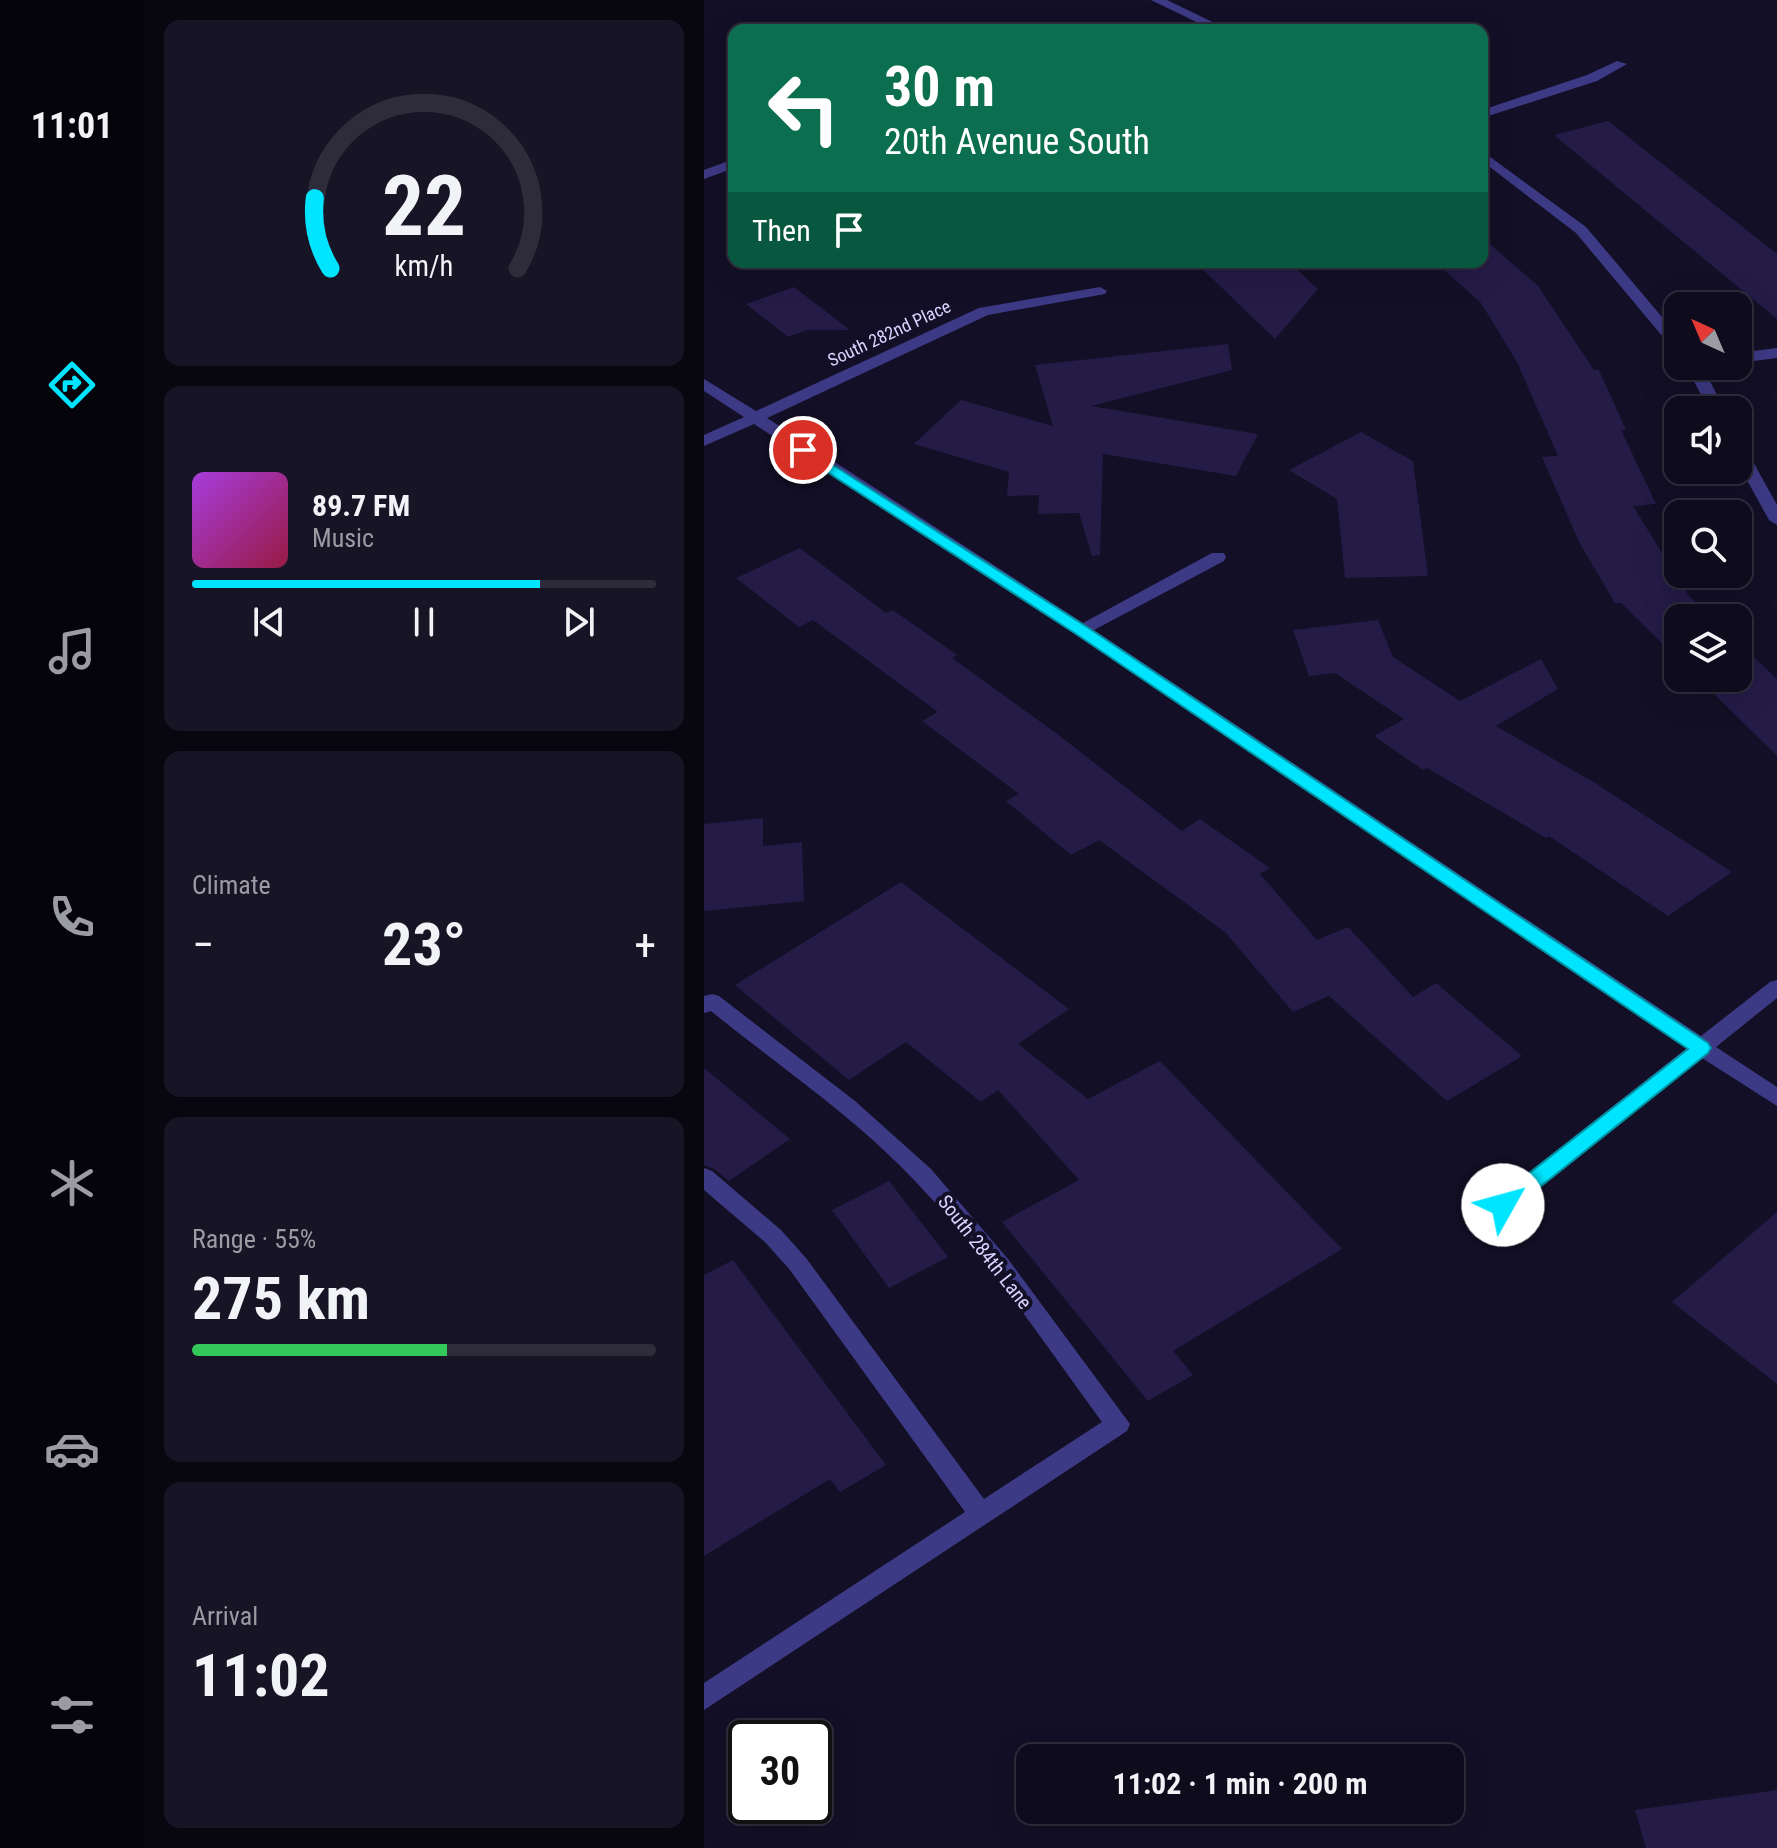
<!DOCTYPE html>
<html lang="en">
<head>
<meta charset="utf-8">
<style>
  body { margin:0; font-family:"Roboto Condensed",sans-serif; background:#171425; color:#f1f3f6; height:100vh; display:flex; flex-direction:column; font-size:30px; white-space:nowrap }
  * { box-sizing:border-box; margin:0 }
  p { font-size:26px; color:#9b9ba3 }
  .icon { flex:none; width:44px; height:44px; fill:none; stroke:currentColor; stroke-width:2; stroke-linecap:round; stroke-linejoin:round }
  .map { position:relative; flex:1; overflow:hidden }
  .drawer { display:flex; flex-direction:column; gap:20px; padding:20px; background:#08060f; width:560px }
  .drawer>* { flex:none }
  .guide { position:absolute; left:24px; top:24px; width:760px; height:244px; border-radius:16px; box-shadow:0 8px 32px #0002,0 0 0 2px #2e2b3b; background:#0b6e4f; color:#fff; overflow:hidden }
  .needle { width:52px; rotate:316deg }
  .controls { position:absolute; left:960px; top:292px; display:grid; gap:16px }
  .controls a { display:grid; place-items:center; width:88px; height:88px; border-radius:16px; background:#0e0b1c; box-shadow:0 8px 32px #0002,0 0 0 2px #2e2b3b; font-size:40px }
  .speed { position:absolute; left:24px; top:1720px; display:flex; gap:16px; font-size:40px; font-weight:700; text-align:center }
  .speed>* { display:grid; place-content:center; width:104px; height:104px; border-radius:50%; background:#0e0b1c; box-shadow:0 8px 32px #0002,0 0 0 2px #2e2b3b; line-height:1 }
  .speed .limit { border:4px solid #111; border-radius:12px; background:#fff; color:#111 }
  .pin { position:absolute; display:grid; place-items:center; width:68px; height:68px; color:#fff; margin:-34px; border:4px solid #fff; border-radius:50%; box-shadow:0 2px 8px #0007 }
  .me { position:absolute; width:88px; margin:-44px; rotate:52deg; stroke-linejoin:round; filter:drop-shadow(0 0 6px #0008) }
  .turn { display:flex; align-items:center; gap:28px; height:168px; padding:0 24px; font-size:36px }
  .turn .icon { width:104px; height:104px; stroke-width:2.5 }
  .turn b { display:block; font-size:56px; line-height:68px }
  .then { display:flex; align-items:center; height:76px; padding:0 24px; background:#0003; gap:16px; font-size:30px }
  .big { font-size:60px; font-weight:700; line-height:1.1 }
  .drawer .tile { flex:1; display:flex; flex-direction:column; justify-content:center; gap:12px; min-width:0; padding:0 28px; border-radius:16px; background:#171425 }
  .drawer .dial { align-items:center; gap:0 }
  .dial svg { height:208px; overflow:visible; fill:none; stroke:#2e2b3b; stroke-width:7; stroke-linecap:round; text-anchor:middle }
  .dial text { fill:#f1f3f6; stroke:none }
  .song { display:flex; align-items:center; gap:24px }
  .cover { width:96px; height:96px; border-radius:12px; background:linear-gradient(135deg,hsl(280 70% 55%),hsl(340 70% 35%)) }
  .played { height:8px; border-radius:4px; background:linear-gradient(90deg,#00e5ff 75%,#2e2b3b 75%) }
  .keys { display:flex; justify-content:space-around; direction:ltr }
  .heat { display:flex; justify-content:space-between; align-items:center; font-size:44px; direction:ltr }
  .charge { height:12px; border-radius:6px; background:linear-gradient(90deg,#34c759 55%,#2e2b3b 0) }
  .trip { position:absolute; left:312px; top:1744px; width:448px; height:80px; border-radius:16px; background:#0e0b1c; box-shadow:0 8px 32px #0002,0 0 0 2px #2e2b3b; font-weight:700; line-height:80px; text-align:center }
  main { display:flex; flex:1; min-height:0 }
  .tab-bar { display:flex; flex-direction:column; width:144px; justify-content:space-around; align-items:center; background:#06040b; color:#9b9ba3 }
  .tab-bar .icon { width:56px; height:56px }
  .tab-bar .active { color:#00e5ff }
  .tab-bar b { font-size:36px; color:#f1f3f6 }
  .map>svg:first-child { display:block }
  .building { fill:#241b47 }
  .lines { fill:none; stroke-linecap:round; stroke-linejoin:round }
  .street { fill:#3d3a85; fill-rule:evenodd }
  .route { fill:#00e5ff; stroke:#0095a6; stroke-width:2 }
  .labels { text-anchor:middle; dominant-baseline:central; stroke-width:8; stroke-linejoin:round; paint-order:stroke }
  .far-street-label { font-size:18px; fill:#d9d4ff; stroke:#130f26 }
  .street-label { font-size:20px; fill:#d9d4ff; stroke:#130f26 }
</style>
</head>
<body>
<main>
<nav class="tab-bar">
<b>11:01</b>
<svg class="icon active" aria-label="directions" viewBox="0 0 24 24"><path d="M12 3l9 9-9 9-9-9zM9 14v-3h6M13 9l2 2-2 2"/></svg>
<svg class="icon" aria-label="music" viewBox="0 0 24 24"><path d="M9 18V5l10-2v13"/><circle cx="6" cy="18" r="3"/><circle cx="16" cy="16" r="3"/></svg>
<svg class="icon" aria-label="phone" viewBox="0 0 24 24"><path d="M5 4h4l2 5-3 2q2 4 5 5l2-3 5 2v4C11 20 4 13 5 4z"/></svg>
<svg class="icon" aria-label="climate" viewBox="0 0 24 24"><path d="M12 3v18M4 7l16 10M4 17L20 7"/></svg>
<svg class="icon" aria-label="car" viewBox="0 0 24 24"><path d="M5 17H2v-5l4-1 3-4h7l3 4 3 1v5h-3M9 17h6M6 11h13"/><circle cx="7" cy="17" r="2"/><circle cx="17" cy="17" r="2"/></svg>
<svg class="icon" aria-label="filters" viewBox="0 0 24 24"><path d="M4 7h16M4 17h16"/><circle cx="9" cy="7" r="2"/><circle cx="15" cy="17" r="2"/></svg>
</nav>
<section class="drawer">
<div class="tile dial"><svg viewBox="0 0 100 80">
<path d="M14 69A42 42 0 1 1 86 69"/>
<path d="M14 69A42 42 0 0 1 8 42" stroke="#00e5ff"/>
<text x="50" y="56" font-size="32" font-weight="700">22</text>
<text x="50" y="72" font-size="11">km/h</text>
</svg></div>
<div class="tile">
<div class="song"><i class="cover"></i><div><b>89.7 FM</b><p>Music</p></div></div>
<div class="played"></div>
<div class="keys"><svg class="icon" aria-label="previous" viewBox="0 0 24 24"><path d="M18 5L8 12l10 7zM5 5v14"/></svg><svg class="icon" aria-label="pause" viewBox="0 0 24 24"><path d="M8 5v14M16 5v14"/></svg><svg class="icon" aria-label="next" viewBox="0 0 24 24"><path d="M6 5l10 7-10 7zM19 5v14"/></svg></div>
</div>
<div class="tile"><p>Climate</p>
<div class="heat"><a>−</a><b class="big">23°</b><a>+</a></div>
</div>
<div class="tile"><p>Range · 55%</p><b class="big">275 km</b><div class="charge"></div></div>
<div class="tile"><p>Arrival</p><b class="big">11:02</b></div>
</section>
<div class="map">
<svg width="1073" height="1848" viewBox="0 0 1073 1848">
  <rect width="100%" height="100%" fill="#130f26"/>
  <g class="building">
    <path d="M 904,121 L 1073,254 L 1073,319 L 850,135 Z"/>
    <path d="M 778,237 L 834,286 L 890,370 L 895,370 L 922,430 L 917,430 L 952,504 L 929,506 L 985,596 L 1009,618 L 974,618 L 974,659 L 917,603 L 911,603 L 875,542 L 838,457 L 854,456 L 813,362 L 777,303 L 731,262 L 778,262 Z"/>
    <path d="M 491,262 L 585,262 L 614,289 L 571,339 Z"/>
    <path d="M 90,287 L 146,330 L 103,330 L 84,337 L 42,304 Z"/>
    <path d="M 524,344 L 528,370 L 387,406 L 554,434 L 532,476 L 399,454 L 396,555 L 388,556 L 375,513 L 334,514 L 335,495 L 303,496 L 305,472 L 210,444 L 257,400 L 349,426 L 331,365 Z"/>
    <path d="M 657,432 L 709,461 L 724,576 L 641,578 L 633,499 L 585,470 Z"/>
    <path d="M 96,548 L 182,613 L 189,610 L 253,655 L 248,658 L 352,733 L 478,831 L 496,819 L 566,868 L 556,874 L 613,940 L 644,927 L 709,997 L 732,983 L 818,1056 L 743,1101 L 625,996 L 589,1012 L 521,932 L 395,840 L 367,855 L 302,801 L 315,794 L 218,721 L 234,712 L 109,620 L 95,627 L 32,578 Z"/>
    <path d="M 674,620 L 689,657 L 756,701 L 837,659 L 854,689 L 792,726 L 891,783 L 1028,872 L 964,916 L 845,836 L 842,838 L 723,768 L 719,770 L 670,736 L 700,719 L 631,673 L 605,676 L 589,630 Z"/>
    <path d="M 1034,642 L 1073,679 L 1073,756 L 994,678 L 1034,678 Z"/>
    <path d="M 59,818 L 59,846 L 98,842 L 100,901 L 0,911 L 0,824 Z"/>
    <path d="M 197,882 L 365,1009 L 314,1044 L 384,1099 L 456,1061 L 638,1249 L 469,1351 L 489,1375 L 444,1401 L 298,1222 L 375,1180 L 294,1090 L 277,1102 L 202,1042 L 145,1080 L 31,985 Z"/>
    <path d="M 0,1068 L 86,1139 L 25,1181 L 10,1169 L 0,1165 Z"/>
    <path d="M 185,1181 L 244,1257 L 185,1288 L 128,1210 Z"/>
    <path d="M 1073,1212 L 1073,1384 L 968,1302 Z"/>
    <path d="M 29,1260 L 182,1465 L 136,1492 L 126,1479 L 0,1556 L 0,1275 Z"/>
    <path d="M 1073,1790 L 1073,1848 L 942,1848 L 931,1810 Z"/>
  </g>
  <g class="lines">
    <g class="street">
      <path d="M 447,0 L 463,0 L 525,30 L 509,30 Z"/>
      <path d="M 913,61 L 923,64 L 893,81 L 778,118 L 778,110 L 883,75 Z"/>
      <path d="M 778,151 L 882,227 L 974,336 L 974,351 L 969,349 L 872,233 L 778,161 Z"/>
      <path d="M 30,159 L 30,168 L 0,179 L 0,170 Z"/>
      <path d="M 396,287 L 403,291 L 401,294 L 284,315 L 63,418 L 379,623 L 508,553 L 520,553 L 522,557 L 520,561 L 390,630 L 997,1036 L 1066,982 L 1073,980 L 1073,998 L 1012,1047 L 1073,1087 L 1073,1106 L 998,1058 L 807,1211 L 799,1214 L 791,1211 L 788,1205 L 791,1199 L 983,1048 L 372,634 L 50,424 L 0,446 L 0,435 L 40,417 L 0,391 L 0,379 L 52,411 L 275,308 Z"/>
      <path d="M 1073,348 L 1073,358 L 1034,363 L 1034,353 Z"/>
      <path d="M 982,366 L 998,366 L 1021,410 L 1005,410 Z"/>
      <path d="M 1034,444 L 1042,449 L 1073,505 L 1073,525 L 1065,520 L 1034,464 Z"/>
      <path d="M 8,994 L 15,996 L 151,1101 L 227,1169 L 304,1259 L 426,1424 L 423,1431 L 0,1710 L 0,1683 L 261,1512 L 86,1270 L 61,1242 L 0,1190 L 0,1168 L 8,1171 L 77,1230 L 102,1258 L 280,1499 L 398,1422 C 338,1340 282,1256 212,1182 C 151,1117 76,1067 7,1011 L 0,1013 L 0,996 Z"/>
    </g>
  </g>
  <path class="route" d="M 99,446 L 383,627 L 1004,1043 L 1007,1048 L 1004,1053 L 807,1210 L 792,1210 L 789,1205 L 792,1199 L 984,1049 L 372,634 L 94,453 L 92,450 Z"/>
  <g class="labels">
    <g class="far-street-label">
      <text transform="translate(185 333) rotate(-25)">South 282nd Place</text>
    </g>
    <g class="street-label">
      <text transform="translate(281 1252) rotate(52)">South 284th Lane</text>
    </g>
  </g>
</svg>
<div class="controls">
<a><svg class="needle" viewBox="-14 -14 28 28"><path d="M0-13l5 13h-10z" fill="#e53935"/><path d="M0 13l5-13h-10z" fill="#9b9ba3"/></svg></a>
<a><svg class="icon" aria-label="sound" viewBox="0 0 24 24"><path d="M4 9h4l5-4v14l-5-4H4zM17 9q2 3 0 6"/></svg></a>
<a><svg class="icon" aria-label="search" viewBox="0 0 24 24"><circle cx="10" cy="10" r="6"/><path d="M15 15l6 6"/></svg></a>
<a><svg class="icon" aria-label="layers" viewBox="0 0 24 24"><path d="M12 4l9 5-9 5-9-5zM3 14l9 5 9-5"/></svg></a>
</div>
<div class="speed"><div class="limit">30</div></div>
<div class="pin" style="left:99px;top:450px;background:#d93025"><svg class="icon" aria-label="arrive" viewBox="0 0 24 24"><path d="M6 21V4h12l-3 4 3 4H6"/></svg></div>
<svg class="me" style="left:799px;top:1205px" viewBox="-20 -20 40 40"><circle r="19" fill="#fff"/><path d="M0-13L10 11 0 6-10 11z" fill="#00e5ff"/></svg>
<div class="trip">11:02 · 1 min · 200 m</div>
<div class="guide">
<div class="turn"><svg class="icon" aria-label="left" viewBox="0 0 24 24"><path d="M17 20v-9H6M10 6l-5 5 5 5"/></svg><div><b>30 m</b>20th Avenue South</div></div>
<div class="then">Then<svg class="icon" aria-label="arrive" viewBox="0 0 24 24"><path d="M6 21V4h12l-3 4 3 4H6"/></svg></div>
</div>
</div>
</main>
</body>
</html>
